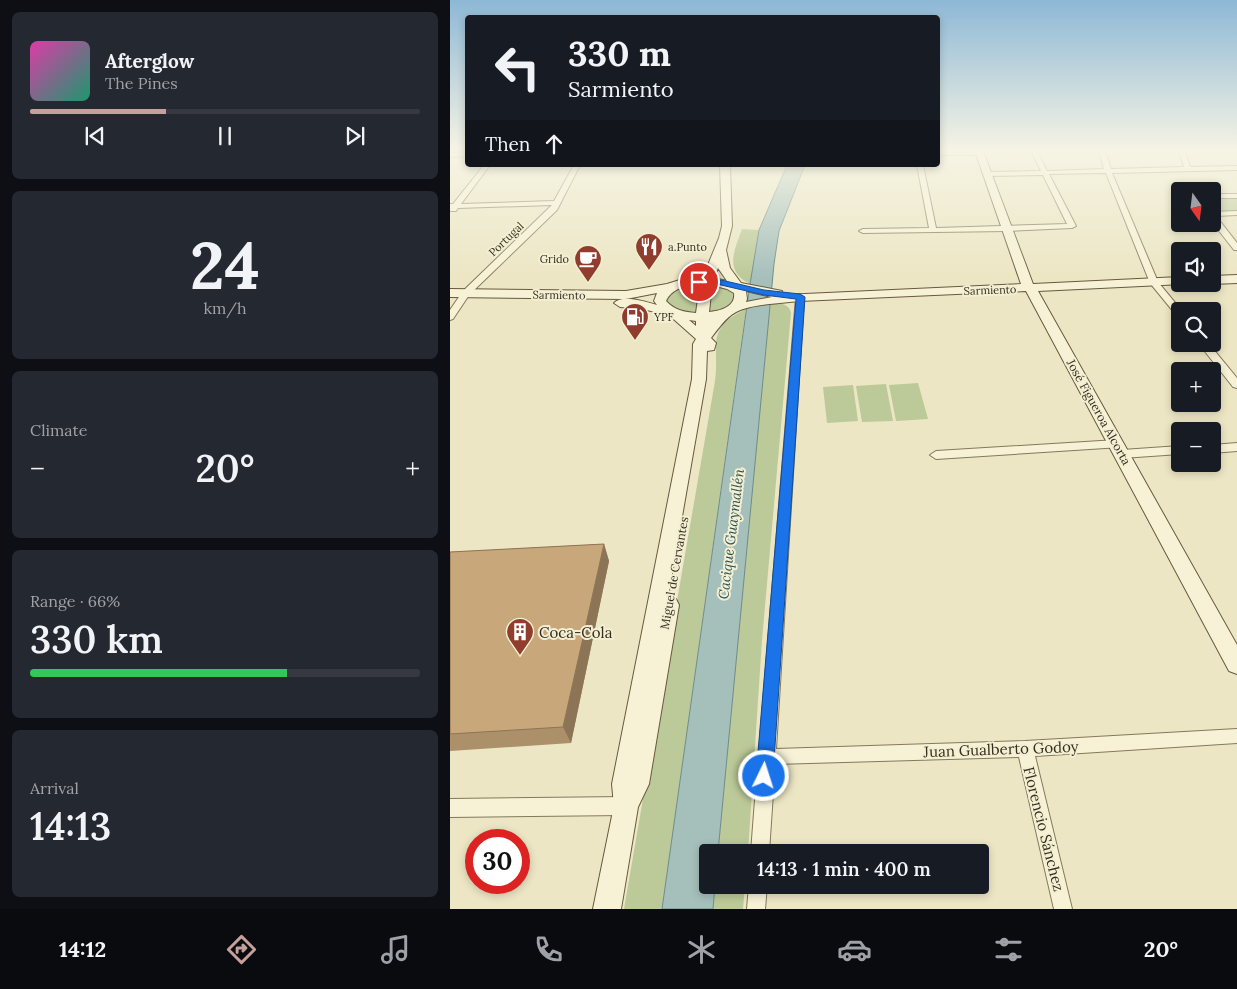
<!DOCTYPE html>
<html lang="en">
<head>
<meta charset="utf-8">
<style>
  body { margin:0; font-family:Lora,serif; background:#242831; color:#f1f3f6; height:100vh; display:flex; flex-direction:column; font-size:19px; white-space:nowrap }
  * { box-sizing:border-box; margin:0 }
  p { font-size:16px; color:#9ea1a6 }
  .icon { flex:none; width:28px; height:28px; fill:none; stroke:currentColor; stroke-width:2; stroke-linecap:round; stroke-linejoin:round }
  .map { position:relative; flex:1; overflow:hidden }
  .side { display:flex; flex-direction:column; gap:12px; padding:12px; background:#0d0f14; width:450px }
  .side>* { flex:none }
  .banner { position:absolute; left:15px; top:15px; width:475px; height:152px; border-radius:5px; box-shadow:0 2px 8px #0003; background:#171b24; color:#f1f3f6; overflow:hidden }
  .needle { width:32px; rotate:166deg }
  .fabs { position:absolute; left:721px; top:182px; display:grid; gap:10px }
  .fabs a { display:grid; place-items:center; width:50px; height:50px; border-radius:5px; background:#171b24; box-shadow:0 2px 8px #0003; font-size:25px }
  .speed { position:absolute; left:15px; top:829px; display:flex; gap:10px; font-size:25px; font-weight:700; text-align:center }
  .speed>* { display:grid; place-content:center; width:65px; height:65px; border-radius:50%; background:#171b24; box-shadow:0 2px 8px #0003; line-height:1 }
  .speed .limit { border:8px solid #d22; background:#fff; color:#111 }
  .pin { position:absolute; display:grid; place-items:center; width:42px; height:42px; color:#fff; margin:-21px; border:2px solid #fff; border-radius:50%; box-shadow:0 1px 5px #0007 }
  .me { position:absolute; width:55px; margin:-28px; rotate:4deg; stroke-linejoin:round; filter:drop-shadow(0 0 4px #0008) }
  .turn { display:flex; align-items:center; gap:18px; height:105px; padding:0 20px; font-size:22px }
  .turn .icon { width:65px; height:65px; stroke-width:2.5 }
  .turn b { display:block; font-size:35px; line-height:42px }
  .then { display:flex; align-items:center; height:48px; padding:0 20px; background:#0003; gap:10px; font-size:19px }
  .big { font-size:38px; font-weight:600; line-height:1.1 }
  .side .widget { flex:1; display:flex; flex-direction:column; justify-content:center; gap:8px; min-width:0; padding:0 18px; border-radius:8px; background:#242831 }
  .side .dial { align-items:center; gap:0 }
  .dial b { font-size:65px; line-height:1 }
  .song { display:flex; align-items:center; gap:15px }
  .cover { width:60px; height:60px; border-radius:8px; background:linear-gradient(135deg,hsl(320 70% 55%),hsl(160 70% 35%)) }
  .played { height:5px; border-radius:2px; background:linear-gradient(90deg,#c6a19c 35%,#363941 35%) }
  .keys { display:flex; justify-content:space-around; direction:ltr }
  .heat { display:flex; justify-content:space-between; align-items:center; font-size:28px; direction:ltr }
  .charge { height:8px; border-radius:4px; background:linear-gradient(90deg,#34c759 66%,#363941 0) }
  .trip { position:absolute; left:249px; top:844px; width:290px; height:50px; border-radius:5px; background:#171b24; box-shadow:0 2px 8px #0003; font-weight:600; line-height:50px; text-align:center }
  .menu { display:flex; height:80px; justify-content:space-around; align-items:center; background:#090b0e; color:#9ea1a6 }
  .menu .icon { width:35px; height:35px }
  .menu .on { color:#c6a19c }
  .menu b { font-size:22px; color:#f1f3f6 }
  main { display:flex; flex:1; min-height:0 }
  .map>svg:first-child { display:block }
  .green { fill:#bcc998 }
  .water { fill:#a5bfbb; stroke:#6d8c8a }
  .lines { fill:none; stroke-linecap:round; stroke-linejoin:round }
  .street-casing { stroke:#85785b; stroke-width:2 }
  .secondary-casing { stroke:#67593e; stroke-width:2 }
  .street { fill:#f7f2d6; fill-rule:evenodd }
  .secondary { fill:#f7f2d6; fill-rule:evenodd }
  .wall { fill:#ac906a }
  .shaded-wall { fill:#8c7556 }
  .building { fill:#c8a77b; stroke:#8c7556 }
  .route { fill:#1a73e8; stroke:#114b97 }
  .labels { text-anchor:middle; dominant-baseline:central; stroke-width:4; stroke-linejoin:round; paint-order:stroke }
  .far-street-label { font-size:11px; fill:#362d1e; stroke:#f3efd3 }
  .far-poi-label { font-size:11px; fill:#362d1e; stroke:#f3efd3; text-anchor:start }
  .street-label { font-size:12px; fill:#362d1e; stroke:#f3efd3 }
  .water-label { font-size:14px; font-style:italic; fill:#2e5155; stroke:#f3efd3 }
  .near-poi-label { font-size:15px; fill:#362d1e; stroke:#f3efd3; text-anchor:start }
  .near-street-label { font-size:15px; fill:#362d1e; stroke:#f3efd3 }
</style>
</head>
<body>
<main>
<section class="side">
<div class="widget">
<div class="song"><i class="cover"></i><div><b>Afterglow</b><p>The Pines</p></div></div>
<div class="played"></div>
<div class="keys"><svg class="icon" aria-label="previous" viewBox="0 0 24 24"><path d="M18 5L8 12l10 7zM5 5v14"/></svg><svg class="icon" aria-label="pause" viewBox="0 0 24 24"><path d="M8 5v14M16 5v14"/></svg><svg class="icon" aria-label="next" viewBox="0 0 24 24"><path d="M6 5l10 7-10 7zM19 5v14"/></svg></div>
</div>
<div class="widget dial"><b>24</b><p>km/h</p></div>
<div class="widget"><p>Climate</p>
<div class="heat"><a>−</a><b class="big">20°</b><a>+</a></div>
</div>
<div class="widget"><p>Range · 66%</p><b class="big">330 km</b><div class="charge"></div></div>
<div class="widget"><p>Arrival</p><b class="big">14:13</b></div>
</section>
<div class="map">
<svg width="787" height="909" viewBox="0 0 787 909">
  <rect width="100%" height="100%" fill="#ece6c4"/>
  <g class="green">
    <path d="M 787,198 L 787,211 L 769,212 L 763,209 L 762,199 Z"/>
    <path d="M 292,229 L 309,230 L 300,284 C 274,271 284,251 292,229 Z"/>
    <path d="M 250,284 L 247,314 L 236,313 L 216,306 L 215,298 L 228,287 Z"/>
    <path d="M 263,285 L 282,291 L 285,300 L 278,307 L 258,313 Z"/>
    <path d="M 320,303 C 329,303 339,303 341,313 L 312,640 L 298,852 L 268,852 Z"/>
    <path d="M 296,309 L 212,909 L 174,909 L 265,381 C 270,345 254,329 296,309 Z"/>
    <path d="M 468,383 L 478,419 L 446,421 L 439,385 Z"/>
    <path d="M 436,384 L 443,421 L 412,422 L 406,386 Z"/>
    <path d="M 403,385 L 408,421 L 377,423 L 373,387 Z"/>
    <path d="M 265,885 L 295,885 L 293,909 L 263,909 Z"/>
  </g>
  <path class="water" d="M 337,165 L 355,165 L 329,231 L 324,264 L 268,852 L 258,852 L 258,885 L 265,885 L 263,909 L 212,909 L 300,284 L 309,230 Z"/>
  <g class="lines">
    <defs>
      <g id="street">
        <path d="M 488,151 L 530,151 L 533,153 L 530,155 L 488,155 Z"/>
        <path d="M 581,151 L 587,151 L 597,171 L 654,169 L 649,151 L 655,151 L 661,169 L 734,167 L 729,151 L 735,151 L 740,167 L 787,166 L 787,170 L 662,173 L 708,282 L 732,311 L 730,311 L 730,317 L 727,316 L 700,283 L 656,173 L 599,174 L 626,226 L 622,228 L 557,231 L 413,233 L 409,231 L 413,229 L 479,228 L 467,165 L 473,165 L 486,228 L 617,224 L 593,175 L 537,176 L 534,174 L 537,172 L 591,171 Z"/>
        <path d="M 18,152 L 18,156 L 0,157 L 0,153 Z"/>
        <path d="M 34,165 L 40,165 L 11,204 L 104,201 L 124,165 L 130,165 L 107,210 L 19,295 L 3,319 L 0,320 L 0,310 L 13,291 L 102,205 L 8,208 L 6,211 L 0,211 L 0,204 L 3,204 Z"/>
        <rect x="762" y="194" width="25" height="4"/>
        <path d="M 787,211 L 787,215 L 766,216 L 787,243 L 787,250 L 784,250 L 762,222 L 762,212 Z"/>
        <path d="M 350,294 L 354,297 L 326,749 L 575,741 L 787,729 L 787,743 L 585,756 L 622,909 L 604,909 L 569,757 L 325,764 L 319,852 L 301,852 L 308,761 L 307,757 L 309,752 L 346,297 Z"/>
        <path d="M 749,344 L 759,344 L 787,378 L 787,388 L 783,387 Z"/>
        <path d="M 667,440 L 671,441 L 673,444 L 671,447 L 486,459 L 480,455 L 486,451 Z"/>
        <path d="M 787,443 L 787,451 L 762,453 L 762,445 Z"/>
        <path d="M 730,446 L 730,454 L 672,458 L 666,454 L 672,450 Z"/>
        <path d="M 176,797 L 182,800 L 185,806 L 182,812 L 176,815 L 0,817 L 0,799 Z"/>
        <path d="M 299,885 L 317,885 L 315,909 L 297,909 Z"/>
      </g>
      <g id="secondary">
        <path d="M 525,151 L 533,151 L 583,284 L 730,277 L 730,284 L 733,284 L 588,291 L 787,645 L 787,674 L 779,671 L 576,291 L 350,301 C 333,303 301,304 286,312 C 276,317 268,329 261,338 L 266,343 L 264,350 L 257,351 L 256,379 L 218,597 L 226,599 L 229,605 L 199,784 L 188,807 L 171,909 L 143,909 L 164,806 L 162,784 L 242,379 L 243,344 L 246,339 L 219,315 L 192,309 L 170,307 L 164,303 C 173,294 195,302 207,305 L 204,301 L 207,293 L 176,299 L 0,297 L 0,289 L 176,291 L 217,284 L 233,279 L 253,277 L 269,238 L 272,226 L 270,165 L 280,165 L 282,226 L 276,250 L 280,268 L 291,283 L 332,291 L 333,295 L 571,284 ZM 268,268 L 277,281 L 264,278 ZM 250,285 L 246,313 C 234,312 224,310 216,301 C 222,288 237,285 250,285 ZM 262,285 L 277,289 L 284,293 C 286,307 270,311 259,312 ZM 296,291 L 322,297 L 296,302 L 297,299 ZM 239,320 L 246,321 L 246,326 Z"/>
        <path d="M 787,275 L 787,283 L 762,284 L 762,276 Z"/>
      </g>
    </defs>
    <use href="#street" class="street-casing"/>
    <use href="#secondary" class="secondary-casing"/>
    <use href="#street" class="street"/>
    <use href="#secondary" class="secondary"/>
  </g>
  <path class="wall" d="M 154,544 L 159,561 L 121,743 L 0,751 L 0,552 Z"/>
  <path class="shaded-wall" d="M 154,544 L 159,561 L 121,743 L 113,727 Z"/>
  <path class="building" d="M 154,544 L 113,727 L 0,734 L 0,552 Z"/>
  <linearGradient id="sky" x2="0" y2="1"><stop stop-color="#8db8d6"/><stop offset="0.54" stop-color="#f6f4e4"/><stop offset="1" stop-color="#f6f4e4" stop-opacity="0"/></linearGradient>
  <rect width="787" height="278" fill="url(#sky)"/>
  <path class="route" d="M 249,279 L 271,280 L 314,290 L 350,294 L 355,297 L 323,776 L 320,782 L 314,784 L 308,782 L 306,776 L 346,299 L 314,295 L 271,285 L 246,283 L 244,282 Z"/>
  <defs>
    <symbol id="restaurant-pin" viewBox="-11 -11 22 30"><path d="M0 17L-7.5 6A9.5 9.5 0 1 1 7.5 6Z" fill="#913d2e" stroke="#f3efd3"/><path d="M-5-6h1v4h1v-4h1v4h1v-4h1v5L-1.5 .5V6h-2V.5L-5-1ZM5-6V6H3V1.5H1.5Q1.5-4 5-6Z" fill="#fff"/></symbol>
    <symbol id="cafe-pin" viewBox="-11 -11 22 30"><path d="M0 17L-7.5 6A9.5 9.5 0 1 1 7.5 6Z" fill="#913d2e" stroke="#f3efd3"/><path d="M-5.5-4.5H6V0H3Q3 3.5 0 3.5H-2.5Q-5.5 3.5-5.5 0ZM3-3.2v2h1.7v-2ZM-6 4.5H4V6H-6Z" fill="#fff"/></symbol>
    <symbol id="fuel-pin" viewBox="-11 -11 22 30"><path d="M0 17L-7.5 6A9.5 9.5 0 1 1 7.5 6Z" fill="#913d2e" stroke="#f3efd3"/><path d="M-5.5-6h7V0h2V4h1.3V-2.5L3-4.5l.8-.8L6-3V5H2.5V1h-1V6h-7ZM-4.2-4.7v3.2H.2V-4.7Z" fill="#fff"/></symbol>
    <symbol id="building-pin" viewBox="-11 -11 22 30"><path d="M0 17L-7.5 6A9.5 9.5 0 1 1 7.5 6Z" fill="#913d2e" stroke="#f3efd3"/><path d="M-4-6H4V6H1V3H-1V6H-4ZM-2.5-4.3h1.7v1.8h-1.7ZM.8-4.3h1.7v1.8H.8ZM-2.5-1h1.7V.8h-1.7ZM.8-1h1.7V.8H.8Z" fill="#fff"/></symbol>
  </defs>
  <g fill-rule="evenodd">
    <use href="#restaurant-pin" x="183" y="231" width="32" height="43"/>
    <use href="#cafe-pin" x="122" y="243" width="32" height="43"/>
    <use href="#fuel-pin" x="169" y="301" width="32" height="43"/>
    <use href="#building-pin" x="54" y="616" width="32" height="43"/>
  </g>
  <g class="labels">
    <g class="far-street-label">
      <text transform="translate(56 239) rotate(-44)">Portugal</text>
      <text transform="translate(540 290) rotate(-2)">Sarmiento</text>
      <text transform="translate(109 295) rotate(1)">Sarmiento</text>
    </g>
    <g class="far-poi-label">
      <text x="218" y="247">a.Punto</text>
      <text x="119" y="259" text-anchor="end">Grido</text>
      <text x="204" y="317">YPF</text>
    </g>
    <g class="street-label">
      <text transform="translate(649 412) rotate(61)">José Figueroa Alcorta</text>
      <text transform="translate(224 573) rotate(-80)">Miguel de Cervantes</text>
    </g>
    <g class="water-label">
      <text transform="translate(281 534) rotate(-83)">Cacique Guaymallén</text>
    </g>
    <g class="near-poi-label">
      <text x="89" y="632">Coca-Cola</text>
    </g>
    <g class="near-street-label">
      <text transform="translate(551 749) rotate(-2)">Juan Gualberto Godoy</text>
      <text transform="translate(594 829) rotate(76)">Florencio Sánchez</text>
    </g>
  </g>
</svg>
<div class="fabs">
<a><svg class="needle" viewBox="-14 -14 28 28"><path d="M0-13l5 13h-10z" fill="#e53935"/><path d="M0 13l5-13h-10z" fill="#9ea1a6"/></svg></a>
<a><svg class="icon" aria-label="sound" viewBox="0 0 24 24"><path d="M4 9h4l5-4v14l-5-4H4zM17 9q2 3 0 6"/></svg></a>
<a><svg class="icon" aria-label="search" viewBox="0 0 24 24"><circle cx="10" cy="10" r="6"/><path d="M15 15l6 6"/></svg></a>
<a>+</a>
<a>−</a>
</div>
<div class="speed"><div class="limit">30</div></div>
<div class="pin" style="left:249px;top:282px;background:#d93025"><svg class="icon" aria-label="arrive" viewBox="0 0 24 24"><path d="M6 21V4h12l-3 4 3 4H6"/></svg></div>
<svg class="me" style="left:314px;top:776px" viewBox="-20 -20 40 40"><circle r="17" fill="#1a73e8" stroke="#fff" stroke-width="3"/><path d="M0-11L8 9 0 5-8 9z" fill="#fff"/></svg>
<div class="trip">14:13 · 1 min · 400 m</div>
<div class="banner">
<div class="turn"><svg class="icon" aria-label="left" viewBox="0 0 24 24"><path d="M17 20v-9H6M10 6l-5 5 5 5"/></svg><div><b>330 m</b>Sarmiento</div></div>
<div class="then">Then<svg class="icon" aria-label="ahead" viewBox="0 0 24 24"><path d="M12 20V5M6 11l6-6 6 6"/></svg></div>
</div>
</div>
</main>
<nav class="menu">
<b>14:12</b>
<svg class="icon on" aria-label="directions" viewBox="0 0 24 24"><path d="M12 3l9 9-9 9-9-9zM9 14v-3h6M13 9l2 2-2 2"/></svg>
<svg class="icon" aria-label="music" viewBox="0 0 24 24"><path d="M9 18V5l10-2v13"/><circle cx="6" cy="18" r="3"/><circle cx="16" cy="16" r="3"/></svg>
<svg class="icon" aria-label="phone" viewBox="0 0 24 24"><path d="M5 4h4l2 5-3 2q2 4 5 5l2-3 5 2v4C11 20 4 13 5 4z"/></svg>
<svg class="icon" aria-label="climate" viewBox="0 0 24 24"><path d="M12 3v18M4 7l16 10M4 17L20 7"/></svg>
<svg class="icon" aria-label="car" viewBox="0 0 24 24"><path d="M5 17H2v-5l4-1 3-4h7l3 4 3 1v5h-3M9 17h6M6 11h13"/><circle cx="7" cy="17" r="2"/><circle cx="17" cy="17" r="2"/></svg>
<svg class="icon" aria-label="filters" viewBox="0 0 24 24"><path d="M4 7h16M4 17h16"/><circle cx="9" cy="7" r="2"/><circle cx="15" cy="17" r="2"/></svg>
<b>20°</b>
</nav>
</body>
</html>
